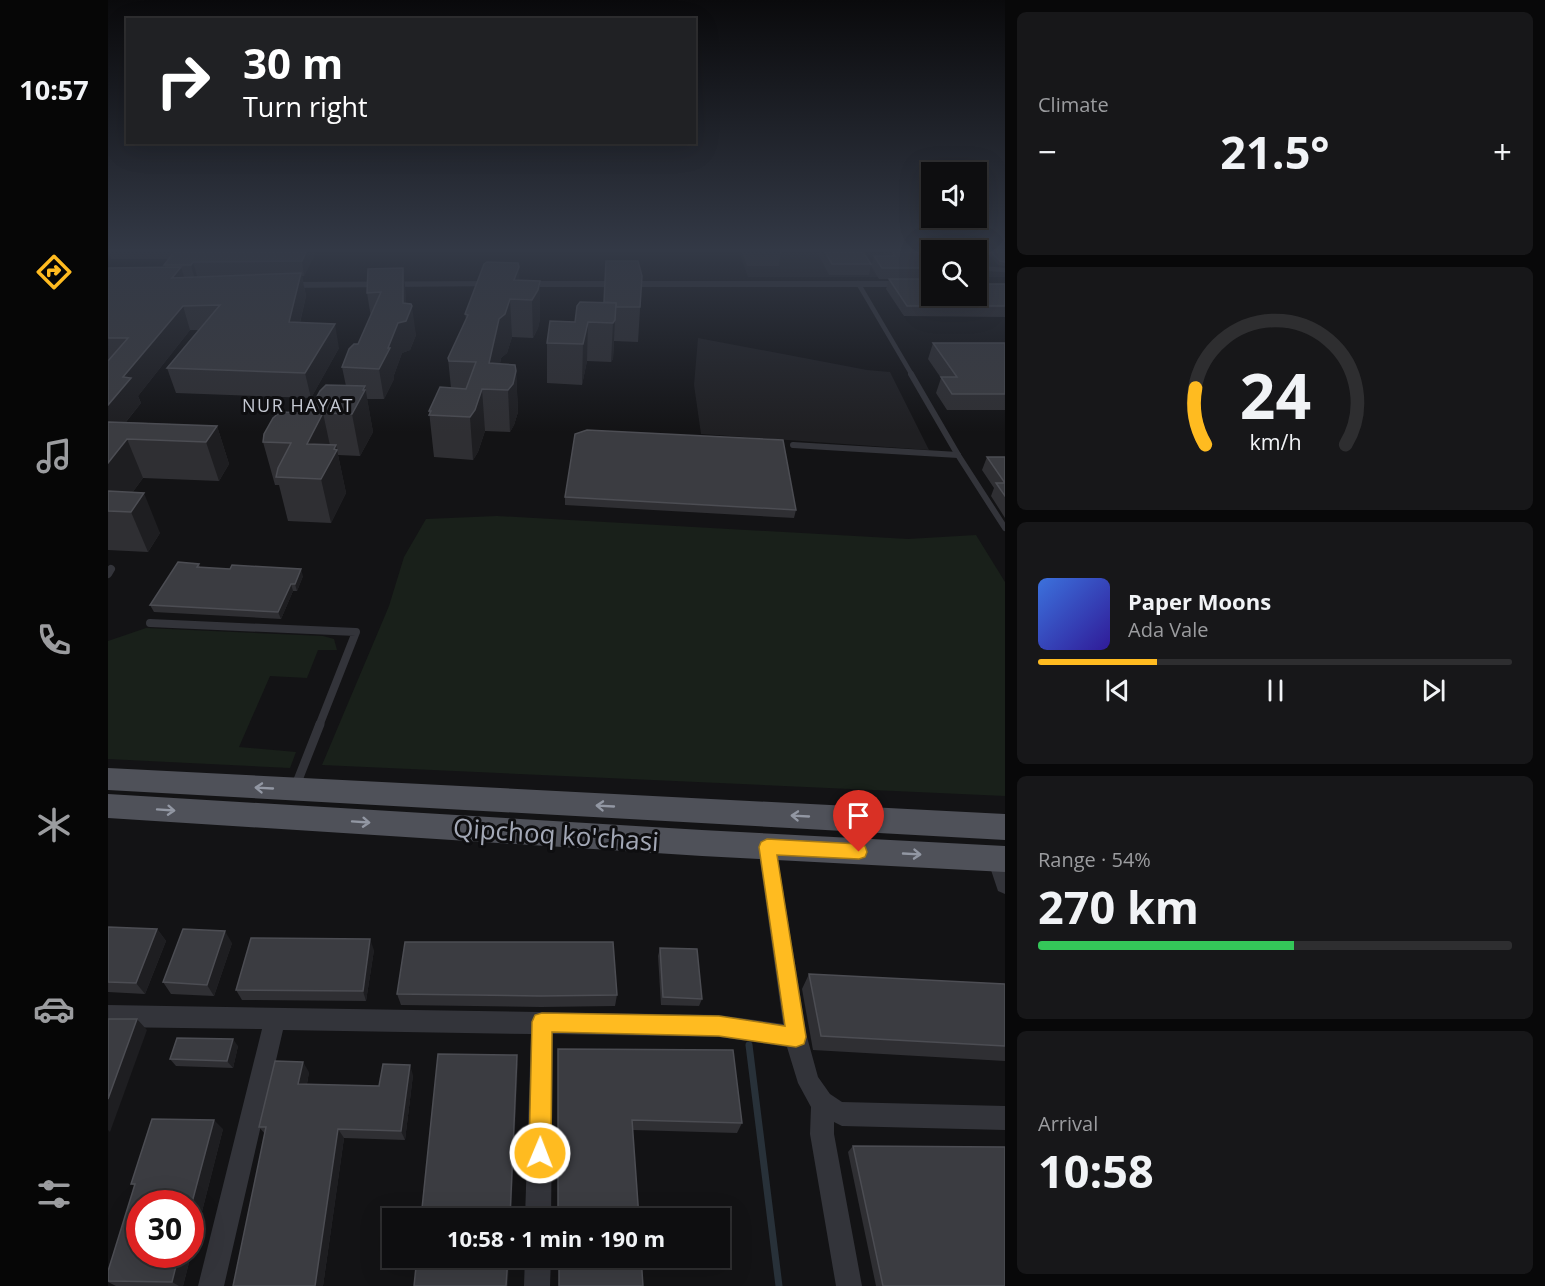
<!DOCTYPE html>
<html lang="en">
<head>
<meta charset="utf-8">
<style>
  body { margin:0; font-family:"Open Sans",sans-serif; background:#171719; color:#f1f3f6; height:100vh; display:flex; flex-direction:column; font-size:22px; white-space:nowrap }
  * { box-sizing:border-box; margin:0 }
  p { font-size:20px; color:#9b9c9f }
  .icon { flex:none; width:33px; height:33px; fill:none; stroke:currentColor; stroke-width:2; stroke-linecap:round; stroke-linejoin:round }
  .map { position:relative; flex:1; overflow:hidden }
  .details { display:flex; flex-direction:column; gap:12px; padding:12px; background:#080809; width:540px }
  .details>* { flex:none }
  .guide { position:absolute; left:18px; top:18px; width:570px; height:126px; border-radius:0px; box-shadow:0 6px 24px #0002,0 0 0 2px #2e2e30; background:#202124; color:#fff; overflow:hidden }
  .fabs { position:absolute; left:813px; top:162px; display:grid; gap:12px }
  .fabs a { display:grid; place-items:center; width:66px; height:66px; border-radius:0px; background:#0e0e10; box-shadow:0 6px 24px #0002,0 0 0 2px #2e2e30; font-size:30px }
  .speed { position:absolute; left:18px; top:1190px; display:flex; gap:12px; font-size:30px; font-weight:700; text-align:center }
  .speed>* { display:grid; place-content:center; width:78px; height:78px; border-radius:50%; background:#0e0e10; box-shadow:0 6px 24px #0002,0 0 0 2px #2e2e30; line-height:1 }
  .speed .limit { border:9px solid #d22; background:#fff; color:#111 }
  .pin { position:absolute; display:grid; place-items:center; width:51px; height:51px; color:#fff; margin:-62px -26px; border-radius:50% 50% 50% 0; rotate:-45deg; box-shadow:0 0 6px #0007 }
  .pin .icon { rotate:45deg }
  .me { position:absolute; width:66px; margin:-33px; rotate:1deg; stroke-linejoin:round; filter:drop-shadow(0 0 4px #0008) }
  .turn { display:flex; align-items:center; gap:21px; height:126px; padding:0 18px; font-size:27px }
  .turn .icon { width:78px; height:78px; stroke-width:2.5 }
  .turn b { display:block; font-size:42px; line-height:51px }
  .big { font-size:45px; font-weight:700; line-height:1.1 }
  .details .card { flex:1; display:flex; flex-direction:column; justify-content:center; gap:9px; min-width:0; padding:0 21px; border-radius:9px; background:#171719 }
  .details .dial { align-items:center; gap:0 }
  .dial svg { height:156px; overflow:visible; fill:none; stroke:#2e2e30; stroke-width:7; stroke-linecap:round; text-anchor:middle }
  .dial text { fill:#f1f3f6; stroke:none }
  .song { display:flex; align-items:center; gap:18px }
  .cover { width:72px; height:72px; border-radius:9px; background:linear-gradient(135deg,hsl(220 70% 55%),hsl(250 70% 35%)) }
  .played { height:6px; border-radius:3px; background:linear-gradient(90deg,#ffbb20 25%,#2e2e30 25%) }
  .keys { display:flex; justify-content:space-around; direction:ltr }
  .heat { display:flex; justify-content:space-between; align-items:center; font-size:33px; direction:ltr }
  .charge { height:9px; border-radius:4px; background:linear-gradient(90deg,#34c759 54%,#2e2e30 0) }
  .trip { position:absolute; left:274px; top:1208px; width:348px; height:60px; border-radius:0px; background:#0e0e10; box-shadow:0 6px 24px #0002,0 0 0 2px #2e2e30; font-weight:700; line-height:60px; text-align:center }
  main { display:flex; flex:1; min-height:0 }
  .tabs { display:flex; flex-direction:column; width:108px; justify-content:space-around; align-items:center; background:#060606; color:#9b9c9f }
  .tabs .icon { width:42px; height:42px }
  .tabs .on { color:#ffbb20 }
  .tabs b { font-size:27px; color:#f1f3f6 }
  .map>svg:first-child { display:block }
  .built { fill:#1f1f22 }
  .green { fill:#19201a }
  .lines { fill:none; stroke-linecap:round; stroke-linejoin:round }
  .stream { stroke:#283139; stroke-width:7 }
  .service-far3 { stroke:#33343a; stroke-width:4.5 }
  .service-far2 { stroke:#33343a; stroke-width:6 }
  .service-far1 { stroke:#33343a; stroke-width:8 }
  .service { stroke:#33343a; stroke-width:9 }
  .minor { fill:#33343a; fill-rule:evenodd }
  .primary { fill:#4f5159; fill-rule:evenodd }
  .wall { fill:#2f2f33 }
  .shaded-wall { fill:#1e1e21 }
  .building { fill:#3b3c41; stroke:#4c4d53; stroke-width:1.5 }
  .oneway { stroke:#9297a3 }
  .route { fill:#ffbb20; stroke:#a67a15; stroke-width:1.5 }
  .labels { text-anchor:middle; dominant-baseline:central; stroke-width:6; stroke-linejoin:round; paint-order:stroke }
  .far-neighbourhood-label { font-size:18px; letter-spacing:1.5px; fill:#c4c8d2; stroke:#0e0e10 }
  .near-street-label { font-size:26px; fill:#a3a8b6; stroke:#0e0e10 }
</style>
</head>
<body>
<main>
<nav class="tabs">
<b>10:57</b>
<svg class="icon on" aria-label="directions" viewBox="0 0 24 24"><path d="M12 3l9 9-9 9-9-9zM9 14v-3h6M13 9l2 2-2 2"/></svg>
<svg class="icon" aria-label="music" viewBox="0 0 24 24"><path d="M9 18V5l10-2v13"/><circle cx="6" cy="18" r="3"/><circle cx="16" cy="16" r="3"/></svg>
<svg class="icon" aria-label="phone" viewBox="0 0 24 24"><path d="M5 4h4l2 5-3 2q2 4 5 5l2-3 5 2v4C11 20 4 13 5 4z"/></svg>
<svg class="icon" aria-label="climate" viewBox="0 0 24 24"><path d="M12 3v18M4 7l16 10M4 17L20 7"/></svg>
<svg class="icon" aria-label="car" viewBox="0 0 24 24"><path d="M5 17H2v-5l4-1 3-4h7l3 4 3 1v5h-3M9 17h6M6 11h13"/><circle cx="7" cy="17" r="2"/><circle cx="17" cy="17" r="2"/></svg>
<svg class="icon" aria-label="filters" viewBox="0 0 24 24"><path d="M4 7h16M4 17h16"/><circle cx="9" cy="7" r="2"/><circle cx="15" cy="17" r="2"/></svg>
</nav>
<div class="map">
<svg width="897" height="1286" viewBox="0 0 897 1286">
  <rect width="100%" height="100%" fill="#131315"/>
  <g class="built">
    <path d="M 631,252 L 823,252 L 823,277 L 640,277 Z"/>
    <path d="M 868,252 L 897,252 L 897,277 L 869,277 Z"/>
    <path d="M 590,338 L 759,370 L 782,372 L 821,450 L 593,434 L 586,385 Z"/>
  </g>
  <g class="green">
    <path d="M 389,516 L 800,539 L 868,535 L 897,582 L 897,796 L 214,765 L 281,606 L 296,557 L 318,519 Z"/>
    <path d="M 38,628 L 215,636 L 226,639 L 229,650 L 210,650 L 199,678 L 162,676 L 131,747 L 188,752 L 182,768 L 0,759 L 0,641 Z"/>
  </g>
  <g class="lines">
    <path class="stream" d="M 641,1045 L 671,1286"/>
    <g class="service-far3">
      <path d="M 868,268 L 897,270"/>
      <path d="M 750,283 L 804,375"/>
    </g>
    <g class="service-far2">
      <path d="M 803,374 L 850,455 L 897,528"/>
      <path d="M 685,445 L 850,455"/>
    </g>
    <g class="service-far1">
      <path d="M 0,574 L 3,569"/>
      <path d="M 42,623 L 248,632 L 211,726"/>
    </g>
    <path class="service" d="M 188,785 L 212,724"/>
    <g class="minor">
      <path d="M 387,281 L 391,284 L 390,286 L 177,288 L 173,285 L 177,282 Z"/>
      <path d="M 824,281 L 824,287 L 411,287 L 407,284 L 411,281 Z"/>
      <path d="M 659,839 L 666,841 L 668,847 L 699,1037 L 710,1077 L 722,1094 L 734,1102 L 897,1106 L 897,1130 L 734,1126 L 726,1122 L 726,1134 L 754,1286 L 728,1286 L 702,1134 L 703,1107 L 690,1083 L 679,1047 L 611,1037 L 445,1034 L 443,1218 L 417,1218 L 423,1034 L 175,1030 L 116,1286 L 90,1286 L 154,1029 L 0,1027 L 0,1005 L 611,1015 L 675,1024 L 650,847 L 652,841 Z"/>
      <path d="M 888,850 L 895,852 L 897,857 L 897,894 L 890,891 L 879,858 L 881,852 Z"/>
      <path d="M 417,1257 L 443,1257 L 442,1286 L 416,1286 Z"/>
    </g>
    <g class="primary">
      <path d="M 0,768 L 897,814 L 897,840 L 0,790 Z"/>
      <path d="M 0,794 L 594,830 L 897,846 L 897,872 L 594,856 L 0,818 Z"/>
    </g>
  </g>
  <g class="wall">
    <path d="M 0,252 L 208,252 L 196,276 L 194,276 L 198,296 L 192,323 L 231,348 L 203,398 L 68,393 L 59,368 L 90,330 L 82,330 L 30,396 L 33,403 L 18,422 L 109,426 L 121,464 L 111,481 L 35,478 L 24,493 L 52,533 L 40,552 L 0,550 L 0,268 L 57,267 L 56,265 L 61,259 L 3,259 Z"/>
    <path d="M 634,252 L 673,252 L 671,266 L 639,266 Z"/>
    <path d="M 709,252 L 755,252 L 763,264 L 761,275 L 721,275 Z"/>
    <path d="M 774,252 L 824,252 L 824,296 L 870,278 L 878,284 L 897,284 L 897,317 L 796,316 L 778,289 L 781,279 L 771,279 L 763,266 L 766,256 L 777,256 Z"/>
    <path d="M 881,252 L 897,252 L 897,266 L 890,265 L 881,254 Z"/>
    <path d="M 260,269 L 298,295 L 298,303 L 308,335 L 302,350 L 294,353 L 286,375 L 286,379 L 276,399 L 259,399 L 265,432 L 252,456 L 230,455 L 238,493 L 223,523 L 180,521 L 171,485 L 167,485 L 155,442 L 200,413 L 238,386 L 234,367 L 250,344 L 263,317 L 259,293 Z"/>
    <path d="M 534,276 L 530,342 L 506,341 L 505,359 L 503,362 L 479,361 L 474,385 L 439,383 L 439,343 Z"/>
    <path d="M 411,280 L 432,281 L 432,319 L 430,328 L 425,338 L 404,337 L 399,353 L 393,358 L 392,364 L 408,371 L 410,412 L 406,425 L 402,432 L 377,431 L 370,452 L 365,460 L 326,457 L 321,411 L 343,388 L 340,358 L 358,319 L 357,314 Z"/>
    <path d="M 825,343 L 897,343 L 897,410 L 839,410 L 828,393 L 833,378 L 820,359 Z"/>
    <path d="M 879,457 L 897,457 L 897,518 L 883,496 L 886,488 L 874,470 Z"/>
    <path d="M 457,497 L 688,510 L 686,518 L 457,505 Z"/>
    <path d="M 91,564 L 92,567 L 195,576 L 189,591 L 185,591 L 173,619 L 46,612 L 42,605 Z"/>
    <path d="M 0,927 L 49,929 L 58,941 L 37,994 L 0,992 Z"/>
    <path d="M 124,943 L 106,996 L 63,994 L 55,982 Z"/>
    <path d="M 552,948 L 594,999 L 591,1006 L 553,1005 L 550,956 Z"/>
    <path d="M 266,950 L 258,1001 L 134,1000 L 128,990 Z"/>
    <path d="M 701,974 L 897,984 L 897,1061 L 705,1050 L 694,989 Z"/>
    <path d="M 289,994 L 509,995 L 507,1006 L 433,1007 L 293,1005 Z"/>
    <path d="M 130,1046 L 125,1068 L 68,1066 L 62,1059 Z"/>
    <path d="M 450,1049 L 634,1123 L 629,1133 L 525,1130 Z"/>
    <path d="M 201,1072 L 199,1084 L 271,1086 L 305,1075 L 297,1140 L 236,1138 L 215,1286 L 125,1286 L 157,1134 L 151,1127 Z"/>
    <path d="M 115,1129 L 75,1286 L 8,1286 L 0,1282 L 0,1271 L 27,1186 L 23,1184 Z"/>
    <path d="M 745,1146 L 897,1286 L 768,1286 L 740,1152 Z"/>
  </g>
  <g class="shaded-wall">
    <path d="M 198,252 L 208,252 L 196,276 L 194,261 Z"/>
    <path d="M 85,262 L 89,276 L 87,280 L 83,265 Z"/>
    <path d="M 73,267 L 80,290 L 64,278 Z"/>
    <path d="M 411,267 L 412,299 L 406,280 Z"/>
    <path d="M 295,268 L 298,295 L 298,320 L 304,306 L 308,335 L 302,350 L 294,353 L 286,375 L 286,379 L 276,399 L 271,369 L 280,348 L 295,303 Z"/>
    <path d="M 193,273 L 198,296 L 186,347 L 181,322 Z"/>
    <path d="M 432,281 L 432,319 L 430,328 L 425,338 L 424,300 Z"/>
    <path d="M 402,299 L 404,337 L 399,353 L 393,358 L 386,389 L 381,363 L 391,319 Z"/>
    <path d="M 75,306 L 82,330 L 30,396 L 33,403 L 0,444 L 0,405 L 15,377 Z"/>
    <path d="M 507,320 L 505,359 L 503,362 L 505,323 Z"/>
    <path d="M 480,322 L 479,361 L 474,385 L 475,344 Z"/>
    <path d="M 227,324 L 231,348 L 203,398 L 197,373 Z"/>
    <path d="M 408,371 L 410,412 L 406,425 L 402,432 L 400,390 Z"/>
    <path d="M 257,386 L 265,432 L 252,456 L 244,414 Z"/>
    <path d="M 374,389 L 377,431 L 370,452 L 365,460 L 362,417 Z"/>
    <path d="M 215,413 L 224,455 L 228,445 L 238,493 L 223,523 L 213,479 L 199,444 Z"/>
    <path d="M 109,426 L 121,464 L 111,481 L 98,442 Z"/>
    <path d="M 19,439 L 35,478 L 10,512 L 0,511 L 0,463 Z"/>
    <path d="M 36,493 L 52,533 L 40,552 L 23,512 Z"/>
    <path d="M 193,569 L 195,576 L 189,591 L 187,584 Z"/>
    <path d="M 183,584 L 185,591 L 173,619 L 170,612 Z"/>
    <path d="M 49,929 L 58,941 L 37,994 L 28,983 Z"/>
    <path d="M 117,931 L 124,943 L 106,996 L 99,985 Z"/>
    <path d="M 262,939 L 266,950 L 258,1001 L 255,991 Z"/>
    <path d="M 29,1019 L 39,1030 L 2,1132 L 0,1130 L 0,1099 Z"/>
    <path d="M 125,1039 L 130,1046 L 125,1068 L 119,1061 Z"/>
    <path d="M 409,1055 L 410,1065 L 403,1218 L 402,1218 Z"/>
    <path d="M 195,1062 L 201,1072 L 197,1094 L 190,1084 Z"/>
    <path d="M 302,1065 L 305,1075 L 297,1140 L 293,1131 Z"/>
    <path d="M 106,1120 L 115,1129 L 75,1286 L 71,1286 L 64,1282 L 71,1254 L 82,1254 L 82,1210 Z"/>
    <path d="M 230,1129 L 236,1138 L 215,1286 L 207,1286 Z"/>
    <path d="M 400,1257 L 401,1257 L 400,1286 L 398,1286 Z"/>
  </g>
  <g class="building">
    <path d="M 66,252 L 198,252 L 194,261 L 85,262 L 83,265 L 56,265 Z"/>
    <path d="M 717,252 L 755,252 L 763,264 L 724,264 Z"/>
    <path d="M 784,252 L 824,252 L 824,268 L 774,268 L 766,256 L 787,256 Z"/>
    <path d="M 883,252 L 897,252 L 897,262 L 892,261 Z"/>
    <path d="M 498,261 L 530,261 L 534,276 L 532,307 L 508,307 L 508,303 L 496,302 Z"/>
    <path d="M 379,262 L 410,263 L 411,267 L 406,280 L 432,281 L 430,290 L 424,300 L 402,299 L 397,314 L 391,319 L 381,363 L 407,365 L 408,371 L 405,384 L 400,390 L 374,389 L 367,410 L 362,417 L 321,415 L 323,411 L 321,411 L 332,387 L 358,389 L 368,362 L 341,361 L 340,358 L 360,315 L 357,314 L 376,264 Z"/>
    <path d="M 73,267 L 64,278 L 193,273 L 181,322 L 227,324 L 197,373 L 59,368 L 112,305 L 75,306 L 15,377 L 23,378 L 0,405 L 0,361 L 20,338 L 0,338 L 0,268 Z"/>
    <path d="M 295,268 L 295,303 L 303,304 L 304,306 L 298,321 L 290,323 L 280,348 L 282,348 L 271,369 L 234,367 L 241,349 L 246,344 L 250,344 L 273,292 L 259,293 L 260,269 Z"/>
    <path d="M 868,273 L 870,278 L 878,284 L 897,284 L 897,306 L 799,306 L 781,279 L 824,279 L 824,296 L 868,296 Z"/>
    <path d="M 472,302 L 508,303 L 507,320 L 505,323 L 480,322 L 475,344 L 439,343 L 442,321 L 467,322 L 469,306 Z"/>
    <path d="M 825,343 L 897,343 L 897,394 L 844,394 L 833,377 L 849,377 Z"/>
    <path d="M 218,385 L 257,386 L 255,390 L 257,390 L 244,414 L 215,413 L 199,444 L 228,445 L 226,449 L 229,450 L 213,479 L 168,477 L 170,468 L 183,443 L 155,442 L 156,434 L 165,418 L 172,412 L 200,413 L 212,391 Z"/>
    <path d="M 0,422 L 109,426 L 98,442 L 19,439 L 0,463 Z"/>
    <path d="M 479,430 L 675,440 L 688,510 L 457,497 L 467,434 Z"/>
    <path d="M 879,457 L 897,457 L 897,496 L 888,483 L 897,483 Z"/>
    <path d="M 0,491 L 36,493 L 23,512 L 0,511 Z"/>
    <path d="M 70,562 L 91,564 L 89,567 L 122,569 L 124,565 L 193,569 L 187,584 L 183,584 L 170,612 L 42,605 Z"/>
    <path d="M 0,927 L 49,929 L 28,983 L 0,982 Z"/>
    <path d="M 75,929 L 117,931 L 99,985 L 55,982 Z"/>
    <path d="M 143,938 L 262,939 L 255,991 L 128,990 Z"/>
    <path d="M 297,942 L 505,942 L 509,995 L 432,996 L 289,994 Z"/>
    <path d="M 552,948 L 589,949 L 594,999 L 555,997 Z"/>
    <path d="M 701,974 L 897,984 L 897,1046 L 713,1036 Z"/>
    <path d="M 0,1019 L 29,1019 L 0,1099 Z"/>
    <path d="M 69,1038 L 125,1039 L 119,1061 L 62,1059 Z"/>
    <path d="M 450,1049 L 625,1050 L 634,1123 L 524,1120 L 531,1218 L 450,1218 Z"/>
    <path d="M 330,1054 L 409,1055 L 402,1218 L 313,1218 Z"/>
    <path d="M 167,1061 L 195,1062 L 190,1084 L 271,1086 L 275,1064 L 302,1065 L 293,1131 L 230,1129 L 207,1286 L 125,1286 L 158,1127 L 151,1127 Z"/>
    <path d="M 44,1119 L 106,1120 L 82,1210 L 82,1203 L 32,1203 L 32,1254 L 71,1254 L 64,1282 L 0,1281 L 0,1271 L 27,1184 L 23,1184 Z"/>
    <path d="M 745,1146 L 897,1147 L 897,1286 L 775,1286 Z"/>
    <path d="M 309,1257 L 400,1257 L 398,1286 L 306,1286 Z"/>
    <path d="M 451,1257 L 533,1257 L 535,1286 L 451,1286 Z"/>
  </g>
  <defs><path id="oneway-shaft" d="M-6 0H5M1.5-3L5.5 0L1.5 3" fill="none" stroke-width="1.6" stroke-linecap="round" stroke-linejoin="round" transform="scale(1.5)"/></defs>
  <g class="oneway">
    <use href="#oneway-shaft" transform="translate(156 788) rotate(-177)"/>
    <use href="#oneway-shaft" transform="translate(497 806) rotate(-177)"/>
    <use href="#oneway-shaft" transform="translate(58 810) rotate(4)"/>
    <use href="#oneway-shaft" transform="translate(692 816) rotate(-177)"/>
    <use href="#oneway-shaft" transform="translate(253 822) rotate(4)"/>
    <use href="#oneway-shaft" transform="translate(804 854) rotate(3)"/>
  </g>
  <linearGradient id="sky" x2="0" y2="1"><stop stop-color="#0a0a0c"/><stop offset="0.58" stop-color="#333946"/><stop offset="1" stop-color="#333946" stop-opacity="0"/></linearGradient>
  <rect width="897" height="432" fill="url(#sky)"/>
  <path class="route" d="M 659,839 L 751,844 L 757,846 L 759,852 L 757,857 L 751,859 L 669,855 L 698,1037 L 696,1044 L 688,1047 L 611,1036 L 444,1032 L 443,1153 L 439,1160 L 432,1164 L 424,1160 L 421,1153 L 424,1022 L 427,1015 L 434,1013 L 611,1016 L 677,1026 L 651,847 L 653,842 Z"/>
  <g class="labels">
    <g class="far-neighbourhood-label">
      <text x="190" y="405">NUR HAYAT</text>
    </g>
    <g class="near-street-label">
      <text transform="translate(448 834) rotate(4)">Qipchoq ko'chasi</text>
    </g>
  </g>
</svg>
<div class="fabs">
<a><svg class="icon" aria-label="sound" viewBox="0 0 24 24"><path d="M4 9h4l5-4v14l-5-4H4zM17 9q2 3 0 6"/></svg></a>
<a><svg class="icon" aria-label="search" viewBox="0 0 24 24"><circle cx="10" cy="10" r="6"/><path d="M15 15l6 6"/></svg></a>
</div>
<div class="speed"><div class="limit">30</div></div>
<div class="pin" style="left:751px;top:852px;background:#d93025"><svg class="icon" aria-label="arrive" viewBox="0 0 24 24"><path d="M6 21V4h12l-3 4 3 4H6"/></svg></div>
<svg class="me" style="left:432px;top:1153px" viewBox="-20 -20 40 40"><circle r="17" fill="#ffbb20" stroke="#fff" stroke-width="3"/><path d="M0-11L8 9 0 5-8 9z" fill="#fff"/></svg>
<div class="trip">10:58 · 1 min · 190 m</div>
<div class="guide">
<div class="turn"><svg class="icon" aria-label="right" viewBox="0 0 24 24"><path d="M7 20v-9h11M14 6l5 5-5 5"/></svg><div><b>30 m</b>Turn right</div></div>
</div>
</div>
<section class="details">
<div class="card"><p>Climate</p>
<div class="heat"><a>−</a><b class="big">21.5°</b><a>+</a></div>
</div>
<div class="card dial"><svg viewBox="0 0 100 80">
<path d="M14 69A42 42 0 1 1 86 69"/>
<path d="M14 69A42 42 0 0 1 9 40" stroke="#ffbb20"/>
<text x="50" y="56" font-size="32" font-weight="700">24</text>
<text x="50" y="72" font-size="11">km/h</text>
</svg></div>
<div class="card">
<div class="song"><i class="cover"></i><div><b>Paper Moons</b><p>Ada Vale</p></div></div>
<div class="played"></div>
<div class="keys"><svg class="icon" aria-label="previous" viewBox="0 0 24 24"><path d="M18 5L8 12l10 7zM5 5v14"/></svg><svg class="icon" aria-label="pause" viewBox="0 0 24 24"><path d="M8 5v14M16 5v14"/></svg><svg class="icon" aria-label="next" viewBox="0 0 24 24"><path d="M6 5l10 7-10 7zM19 5v14"/></svg></div>
</div>
<div class="card"><p>Range · 54%</p><b class="big">270 km</b><div class="charge"></div></div>
<div class="card"><p>Arrival</p><b class="big">10:58</b></div>
</section>
</main>
</body>
</html>
